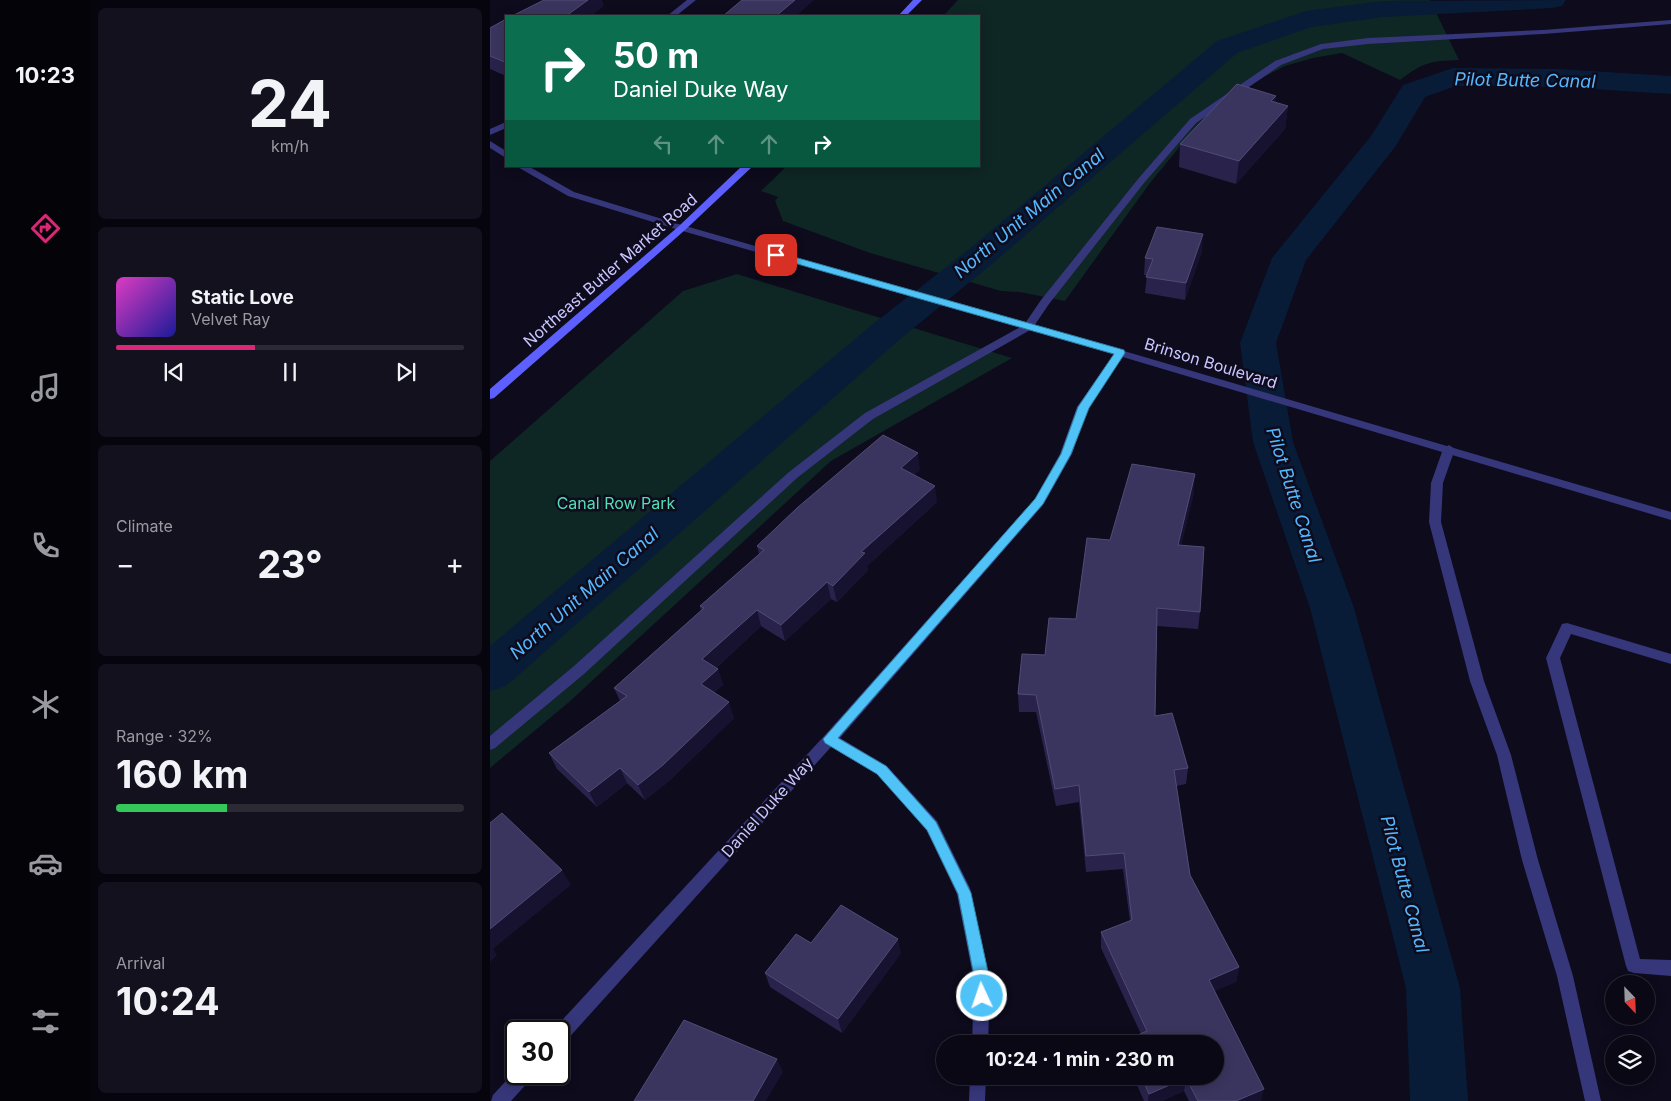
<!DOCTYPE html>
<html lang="en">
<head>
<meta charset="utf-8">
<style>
  body { margin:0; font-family:Inter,sans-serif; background:#13111e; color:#f1f3f6; height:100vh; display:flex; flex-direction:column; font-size:19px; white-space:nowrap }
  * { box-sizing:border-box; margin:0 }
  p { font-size:16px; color:#999aa0 }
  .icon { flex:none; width:28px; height:28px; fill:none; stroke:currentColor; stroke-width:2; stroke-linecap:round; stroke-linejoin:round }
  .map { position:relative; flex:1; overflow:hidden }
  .side { display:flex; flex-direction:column; gap:8px; padding:8px; background:#06040c; width:400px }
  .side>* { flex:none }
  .banner { position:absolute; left:15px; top:15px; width:475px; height:152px; border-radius:0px; box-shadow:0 2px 12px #0003,0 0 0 1px #2a2934; background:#0b6e4f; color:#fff; overflow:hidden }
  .needle { width:32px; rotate:157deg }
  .tools { position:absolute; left:1115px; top:975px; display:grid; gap:10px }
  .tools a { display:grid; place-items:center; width:50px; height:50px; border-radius:50%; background:#0a0815; box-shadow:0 2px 12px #0003,0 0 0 1px #2a2934; font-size:25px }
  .speed { position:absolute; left:15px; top:1020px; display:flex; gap:10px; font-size:25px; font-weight:700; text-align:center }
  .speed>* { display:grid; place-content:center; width:65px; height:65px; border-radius:50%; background:#0a0815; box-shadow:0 2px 12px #0003,0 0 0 1px #2a2934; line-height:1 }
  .speed .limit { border:2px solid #111; border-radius:8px; background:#fff; color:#111 }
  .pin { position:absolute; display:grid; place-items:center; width:42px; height:42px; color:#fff; margin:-21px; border-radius:10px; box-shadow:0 2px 8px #0006 }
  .me { position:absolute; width:55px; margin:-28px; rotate:357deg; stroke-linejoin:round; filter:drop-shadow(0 0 4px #0008) }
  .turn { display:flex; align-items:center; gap:18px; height:105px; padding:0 25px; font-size:22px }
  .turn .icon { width:65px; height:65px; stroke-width:2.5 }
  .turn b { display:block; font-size:35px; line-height:42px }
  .lanes { display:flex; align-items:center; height:48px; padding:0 25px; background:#0003; justify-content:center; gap:25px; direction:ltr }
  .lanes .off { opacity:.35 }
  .big { font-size:38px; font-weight:700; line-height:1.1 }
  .side .card { flex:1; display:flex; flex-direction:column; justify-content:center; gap:8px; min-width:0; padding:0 18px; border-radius:8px; background:#13111e }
  .side .dial { align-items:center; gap:0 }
  .dial b { font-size:65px; line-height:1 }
  .song { display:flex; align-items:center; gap:15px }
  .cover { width:60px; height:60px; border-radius:8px; background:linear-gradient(135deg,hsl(310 70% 55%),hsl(240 70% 35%)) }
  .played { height:5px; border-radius:2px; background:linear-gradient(90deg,#db2777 40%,#2a2934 40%) }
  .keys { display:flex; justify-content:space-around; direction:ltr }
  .heat { display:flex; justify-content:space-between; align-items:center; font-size:28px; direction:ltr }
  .charge { height:8px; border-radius:4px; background:linear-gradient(90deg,#34c759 32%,#2a2934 0) }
  .trip { position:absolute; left:446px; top:1035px; width:288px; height:50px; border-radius:25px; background:#0a0815; box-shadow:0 2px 12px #0003,0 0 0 1px #2a2934; font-weight:700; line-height:50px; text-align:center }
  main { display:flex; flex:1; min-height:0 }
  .dock { display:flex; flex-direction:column; width:90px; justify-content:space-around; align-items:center; background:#040308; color:#999aa0 }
  .dock .icon { width:35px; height:35px }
  .dock .selected { color:#db2777 }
  .dock b { font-size:22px; color:#f1f3f6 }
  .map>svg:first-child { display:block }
  .green { fill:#0e2624 }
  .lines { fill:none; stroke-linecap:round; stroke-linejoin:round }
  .canal { fill:#081c38; fill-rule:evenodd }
  .service { fill:#36367b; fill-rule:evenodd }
  .minor { fill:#36367b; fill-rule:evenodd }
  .tertiary { fill:#36367b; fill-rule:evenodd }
  .secondary { fill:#5d60ff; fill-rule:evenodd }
  .wall { fill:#29234b }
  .shaded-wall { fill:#171230 }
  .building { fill:#3a355e; stroke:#514c77 }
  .route { fill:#4fc3f7; stroke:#337fa1 }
  .labels { text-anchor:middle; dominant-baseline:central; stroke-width:5; stroke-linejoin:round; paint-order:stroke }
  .street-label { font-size:16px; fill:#cac6ff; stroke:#0d0b1c }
  .park-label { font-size:16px; fill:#53deb5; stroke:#0d0b1c }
  .water-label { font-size:18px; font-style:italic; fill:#54b8ff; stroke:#0d0b1c }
</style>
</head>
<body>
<main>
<nav class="dock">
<b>10:23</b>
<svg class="icon selected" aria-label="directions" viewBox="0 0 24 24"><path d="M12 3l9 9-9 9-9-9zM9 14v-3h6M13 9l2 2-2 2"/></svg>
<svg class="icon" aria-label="music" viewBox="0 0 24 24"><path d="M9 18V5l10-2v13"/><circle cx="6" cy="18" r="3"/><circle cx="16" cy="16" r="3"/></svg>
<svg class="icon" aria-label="phone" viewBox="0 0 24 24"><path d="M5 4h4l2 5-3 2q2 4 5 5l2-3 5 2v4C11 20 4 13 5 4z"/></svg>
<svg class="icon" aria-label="climate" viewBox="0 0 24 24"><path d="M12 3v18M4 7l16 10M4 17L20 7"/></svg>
<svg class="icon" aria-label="car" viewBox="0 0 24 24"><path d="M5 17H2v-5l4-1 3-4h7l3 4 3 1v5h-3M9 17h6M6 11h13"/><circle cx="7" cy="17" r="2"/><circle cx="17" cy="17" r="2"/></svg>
<svg class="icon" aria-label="filters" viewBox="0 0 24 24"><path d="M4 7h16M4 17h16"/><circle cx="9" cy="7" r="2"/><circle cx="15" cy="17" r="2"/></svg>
</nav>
<section class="side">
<div class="card dial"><b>24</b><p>km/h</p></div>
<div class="card">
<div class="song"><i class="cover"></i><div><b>Static Love</b><p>Velvet Ray</p></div></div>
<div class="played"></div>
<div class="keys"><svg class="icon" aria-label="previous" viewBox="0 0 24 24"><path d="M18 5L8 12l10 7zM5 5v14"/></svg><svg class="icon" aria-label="pause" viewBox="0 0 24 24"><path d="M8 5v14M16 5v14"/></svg><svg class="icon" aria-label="next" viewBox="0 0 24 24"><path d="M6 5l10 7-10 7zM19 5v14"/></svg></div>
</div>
<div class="card"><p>Climate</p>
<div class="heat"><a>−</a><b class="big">23°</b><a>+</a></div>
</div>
<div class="card"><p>Range · 32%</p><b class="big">160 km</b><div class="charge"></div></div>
<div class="card"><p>Arrival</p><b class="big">10:24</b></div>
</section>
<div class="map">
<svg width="1181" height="1101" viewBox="0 0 1181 1101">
  <rect width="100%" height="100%" fill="#0d0b1c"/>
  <g class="green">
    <path d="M 468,0 L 940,0 L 969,60 C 940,61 934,62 910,80 L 852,53 L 823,58 L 795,66 L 770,79 L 710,122 L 660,183 L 575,301 L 530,292 L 511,291 L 380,253 L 293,221 L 285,201 L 288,197 L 271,191 L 297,166 L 489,166 L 489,16 L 453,16 Z"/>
    <path d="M 247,274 L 522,358 L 341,461 L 78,703 L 0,768 L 0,461 L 193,291 Z"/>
  </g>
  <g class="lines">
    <g class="canal">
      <path d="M 1076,0 L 1072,6 L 1062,8 L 893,17 L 821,27 L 747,53 L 502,264 L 409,340 L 16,686 L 0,691 L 0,646 L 383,324 L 478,250 L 727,41 L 816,11 L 893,1 Z"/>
      <path d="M 963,68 L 1069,69 L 1181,76 L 1181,94 L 1069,87 L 966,86 L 935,97 L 905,147 L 816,260 L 786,343 L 803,442 L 864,608 L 970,988 L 978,1101 L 920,1101 L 916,988 L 820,608 L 763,442 L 750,343 L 782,258 L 881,136 L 913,85 Z"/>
    </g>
    <g class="service">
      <path d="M 1181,20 L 1181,24 L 1053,34 L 878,44 L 833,49 L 791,65 L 706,123 L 654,183 L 559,304 L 542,329 L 383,419 L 307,478 L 94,674 L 5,748 L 0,750 L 0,736 L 84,666 L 299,472 L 375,413 L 534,325 L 551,300 L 648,179 L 700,119 L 785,61 L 831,44 L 878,38 L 1053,30 Z"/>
      <path d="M 959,445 L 965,449 L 953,483 L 951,522 L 994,681 L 1021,755 L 1048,860 L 1083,976 L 1111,1101 L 1095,1101 L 1067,976 L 1032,860 L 1007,755 L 980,681 L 939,522 L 941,483 L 953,449 Z"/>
      <path d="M 1077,623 L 1181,654 L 1181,664 L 1081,634 L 1070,658 L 1150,959 L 1181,960 L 1181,976 L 1144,973 L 1138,971 L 1136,966 L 1056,658 L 1072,624 Z"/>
    </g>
    <g class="minor">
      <path d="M 197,0 L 206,0 L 186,16 L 177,16 Z"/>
      <path d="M 16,122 L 16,128 L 0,135 L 0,129 Z"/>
      <path d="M 0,141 L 16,151 L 16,158 L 0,148 Z"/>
      <path d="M 26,166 L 38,166 L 84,192 L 195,226 L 197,228 L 192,231 L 189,230 L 78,196 Z"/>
      <path d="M 630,349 L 635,353 L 598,408 L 582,454 L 553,505 L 350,738 L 397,766 L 447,821 L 480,888 L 500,981 L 498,1044 L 482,1044 L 484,981 L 467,894 L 437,831 L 387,774 L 341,747 L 75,1042 L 69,1044 L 69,1031 L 63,1030 L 335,735 L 545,499 L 570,454 L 587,407 L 626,351 Z"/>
      <path d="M 26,1070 L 26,1074 L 42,1074 L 40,1080 L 21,1101 L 1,1101 L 3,1095 Z"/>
      <path d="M 480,1076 L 496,1076 L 495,1101 L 479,1101 Z"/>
    </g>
    <path class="tertiary" d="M 192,225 L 634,351 L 1181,512 L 1181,520 L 626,355 L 189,230 L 187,228 Z"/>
    <g class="secondary">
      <path d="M 423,0 L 432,0 L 416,16 L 408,16 Z"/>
      <path d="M 252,166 L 263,166 L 195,230 L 4,398 L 0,399 L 0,389 L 189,226 Z"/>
    </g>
  </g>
  <g class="wall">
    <path d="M 16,19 L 16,76 L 0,69 L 0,28 Z"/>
    <path d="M 785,102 L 798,106 L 795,129 L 746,184 L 689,167 L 690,144 Z"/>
    <path d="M 712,251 L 695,300 L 655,293 L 657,275 L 654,275 L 655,258 Z"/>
    <path d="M 430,470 L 424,475 L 447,502 L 377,566 L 378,570 L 347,602 L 341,599 L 295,641 L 271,626 L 226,668 L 228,669 L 233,685 L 224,692 L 244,718 L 180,780 L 155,800 L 137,783 L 107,807 L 67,769 L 59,753 L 130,701 L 124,688 L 211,611 L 210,606 L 269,554 L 267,546 Z"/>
    <path d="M 704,492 L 691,545 L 710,612 L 708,629 L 667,626 L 665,716 L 698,768 L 696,784 L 686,786 L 700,875 L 749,967 L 746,982 L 724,991 L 771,1101 L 699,1101 L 694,1091 L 672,1101 L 654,1101 L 643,1076 L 725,1076 L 725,1044 L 634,1044 L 634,1041 L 651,1034 L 611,948 L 611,932 L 640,921 L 633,869 L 596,872 L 589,802 L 566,806 L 546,712 L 529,712 L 528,694 L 555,655 L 586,619 L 620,540 Z"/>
    <path d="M 321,943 L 411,953 L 352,1033 L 280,987 L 275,973 Z"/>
  </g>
  <g class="shaded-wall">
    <path d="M 98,0 L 112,0 L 114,6 L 101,16 L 76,16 Z"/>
    <path d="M 305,0 L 324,0 L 306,16 L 286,16 Z"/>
    <path d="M 786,96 L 783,119 L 781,101 Z"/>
    <path d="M 798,106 L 795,129 L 746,184 L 749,161 Z"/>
    <path d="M 713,234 L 712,251 L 695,300 L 696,283 Z"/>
    <path d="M 428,453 L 430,470 L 414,484 L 411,468 Z"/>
    <path d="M 705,474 L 704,492 L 687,563 L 688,545 Z"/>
    <path d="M 445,486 L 447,502 L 377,566 L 378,570 L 347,602 L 343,586 L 371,552 Z"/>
    <path d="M 337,582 L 341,599 L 295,641 L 291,625 Z"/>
    <path d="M 267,610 L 271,626 L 218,675 L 212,659 Z"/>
    <path d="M 228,669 L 233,685 L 216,700 L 211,684 Z"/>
    <path d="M 239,702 L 244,718 L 180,780 L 155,800 L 148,785 Z"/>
    <path d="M 130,768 L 137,783 L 107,807 L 99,792 Z"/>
    <path d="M 72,870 L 81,885 L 3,949 L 7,955 L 0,962 L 0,929 Z"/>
    <path d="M 408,939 L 411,953 L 352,1033 L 348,1019 Z"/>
    <path d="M 749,967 L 746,982 L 716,995 L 719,980 Z"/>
    <path d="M 287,1059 L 293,1072 L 276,1101 L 263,1101 Z"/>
    <path d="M 696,1078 L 694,1091 L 672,1101 L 658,1101 L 659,1094 Z"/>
    <path d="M 774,1089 L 771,1101 L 746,1101 Z"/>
  </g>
  <g class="building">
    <path d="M 54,0 L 98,0 L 76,16 L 22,16 Z"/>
    <path d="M 252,0 L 305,0 L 286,16 L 233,16 Z"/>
    <path d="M 16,19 L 16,61 L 15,62 L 0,56 L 0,28 Z"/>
    <path d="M 747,84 L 786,96 L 781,101 L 798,106 L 749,161 L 690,144 Z"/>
    <path d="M 667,227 L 713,234 L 696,283 L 656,277 L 663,259 L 655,258 Z"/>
    <path d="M 393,435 L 428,453 L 411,468 L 445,486 L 371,552 L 375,553 L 343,586 L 337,582 L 291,625 L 267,610 L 212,659 L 228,669 L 211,684 L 239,702 L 173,765 L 148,785 L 130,768 L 99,792 L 59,753 L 137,696 L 124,688 L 214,608 L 210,606 L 274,550 L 267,546 L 307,508 Z"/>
    <path d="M 642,464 L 705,474 L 688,545 L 714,547 L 710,612 L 667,608 L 665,716 L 682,713 L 698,768 L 684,770 L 700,875 L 749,967 L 719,980 L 774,1089 L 746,1101 L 708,1101 L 696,1078 L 659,1094 L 651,1076 L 725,1076 L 725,1044 L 636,1044 L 634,1041 L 657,1031 L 611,932 L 642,920 L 634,853 L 596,856 L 589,785 L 565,789 L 546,695 L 528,694 L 532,654 L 555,655 L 559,618 L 586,619 L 597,538 L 620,540 Z"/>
    <path d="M 12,813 L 72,870 L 0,929 L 0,823 Z"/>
    <path d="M 351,905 L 408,939 L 348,1019 L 275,973 L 306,934 L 321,943 Z"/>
    <path d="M 194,1020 L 287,1059 L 263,1101 L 144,1101 Z"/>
  </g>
  <path class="route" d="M 283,253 L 290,253 L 634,350 L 635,353 L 599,408 L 581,454 L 553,504 L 348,738 L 396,766 L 446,822 L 481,893 L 500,981 L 497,1001 L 492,1004 L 487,1001 L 484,996 L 485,981 L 468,894 L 437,830 L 387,774 L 335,743 L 333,739 L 545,499 L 571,454 L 588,407 L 624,354 L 283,257 Z"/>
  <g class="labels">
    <g class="street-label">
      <text transform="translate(120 270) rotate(-41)">Northeast Butler Market Road</text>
      <text transform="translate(721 363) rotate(17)">Brinson Boulevard</text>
      <text transform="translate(277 807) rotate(-48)">Daniel Duke Way</text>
    </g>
    <g class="park-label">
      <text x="126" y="503">Canal Row Park</text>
    </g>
    <g class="water-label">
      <text transform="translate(1035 80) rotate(1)">Pilot Butte Canal</text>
      <text transform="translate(539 213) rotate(-40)">North Unit Main Canal</text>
      <text transform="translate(804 495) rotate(72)">Pilot Butte Canal</text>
      <text transform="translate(94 593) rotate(-41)">North Unit Main Canal</text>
      <text transform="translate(915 884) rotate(75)">Pilot Butte Canal</text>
    </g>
  </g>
</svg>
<div class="tools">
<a><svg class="needle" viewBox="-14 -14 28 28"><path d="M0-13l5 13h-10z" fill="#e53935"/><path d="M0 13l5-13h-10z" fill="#999aa0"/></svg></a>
<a><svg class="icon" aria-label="layers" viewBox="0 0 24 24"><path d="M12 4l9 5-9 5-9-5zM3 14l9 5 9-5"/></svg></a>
</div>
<div class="speed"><div class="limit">30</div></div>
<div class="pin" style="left:286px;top:255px;background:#d93025"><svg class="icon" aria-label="arrive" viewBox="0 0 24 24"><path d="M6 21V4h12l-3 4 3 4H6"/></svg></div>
<svg class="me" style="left:492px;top:996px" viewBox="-20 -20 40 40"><circle r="17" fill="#4fc3f7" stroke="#fff" stroke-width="3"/><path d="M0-11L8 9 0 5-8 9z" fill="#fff"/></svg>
<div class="trip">10:24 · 1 min · 230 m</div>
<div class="banner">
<div class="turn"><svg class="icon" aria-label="right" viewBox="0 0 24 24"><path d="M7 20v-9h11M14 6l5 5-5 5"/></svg><div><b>50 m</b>Daniel Duke Way</div></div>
<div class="lanes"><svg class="icon off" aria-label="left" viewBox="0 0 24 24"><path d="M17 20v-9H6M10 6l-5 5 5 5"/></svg><svg class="icon off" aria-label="ahead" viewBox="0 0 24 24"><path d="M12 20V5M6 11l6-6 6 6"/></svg><svg class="icon off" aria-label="ahead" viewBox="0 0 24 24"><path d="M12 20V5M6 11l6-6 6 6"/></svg><svg class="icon" aria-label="right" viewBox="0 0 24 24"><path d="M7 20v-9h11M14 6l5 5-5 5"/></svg></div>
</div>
</div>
</main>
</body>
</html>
